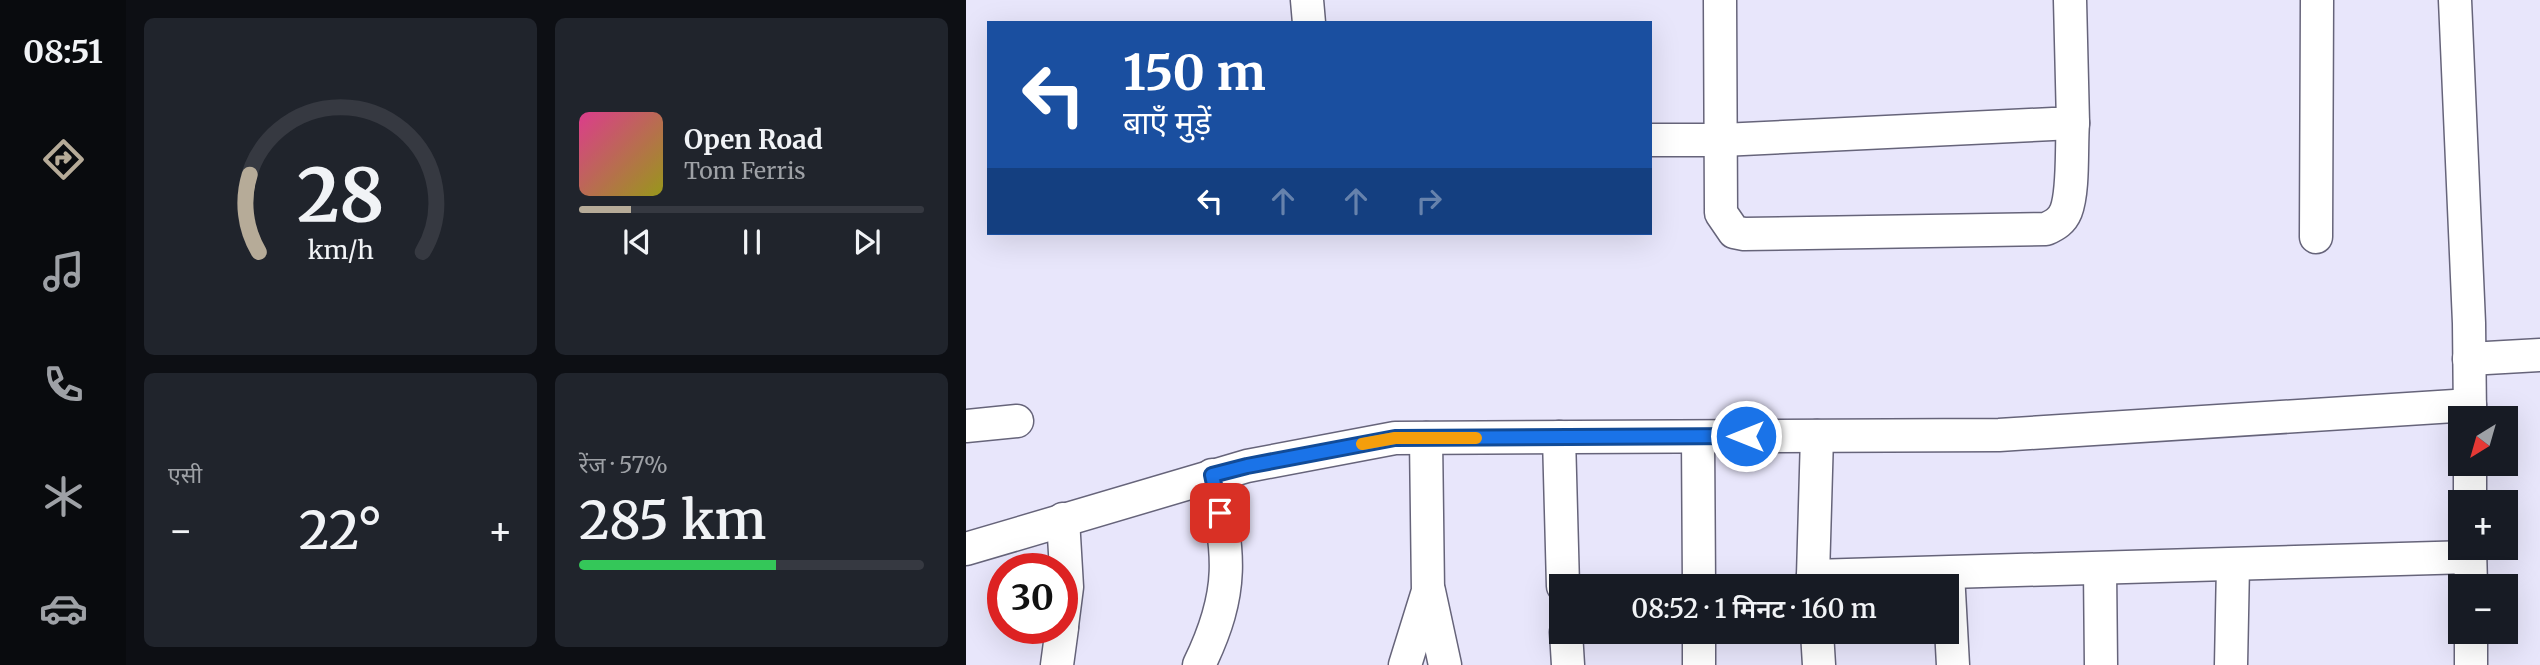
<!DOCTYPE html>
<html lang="hi">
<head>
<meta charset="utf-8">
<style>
  body { margin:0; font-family:Merriweather,"Noto Sans Devanagari",serif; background:#20242c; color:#f1f3f6; height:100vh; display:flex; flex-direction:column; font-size:26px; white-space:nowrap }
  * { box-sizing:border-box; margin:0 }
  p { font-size:23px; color:#9ea1a6 }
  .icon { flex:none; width:38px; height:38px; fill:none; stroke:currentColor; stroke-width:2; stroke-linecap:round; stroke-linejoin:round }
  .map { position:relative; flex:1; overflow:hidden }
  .sheet { display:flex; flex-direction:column; gap:18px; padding:18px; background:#0d0f14; width:840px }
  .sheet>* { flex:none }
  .guide { position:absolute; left:21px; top:21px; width:665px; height:214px; border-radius:0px; box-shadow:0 7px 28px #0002; background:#1a4fa0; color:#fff; overflow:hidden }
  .needle { width:46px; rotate:217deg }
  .controls { position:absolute; left:1482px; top:406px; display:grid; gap:14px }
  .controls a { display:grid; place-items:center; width:70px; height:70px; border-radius:0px; background:#171b24; box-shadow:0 7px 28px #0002; font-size:35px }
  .speed { position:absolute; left:21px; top:553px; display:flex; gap:14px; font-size:35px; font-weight:700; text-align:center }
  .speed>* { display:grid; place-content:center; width:91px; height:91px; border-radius:50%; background:#171b24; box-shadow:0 7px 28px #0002; line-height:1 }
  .speed .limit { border:10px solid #d22; background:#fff; color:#111 }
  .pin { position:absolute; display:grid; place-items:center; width:60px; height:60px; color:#fff; margin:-30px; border-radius:14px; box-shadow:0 4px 10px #0006 }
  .me { position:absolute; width:77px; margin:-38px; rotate:270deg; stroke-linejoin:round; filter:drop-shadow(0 0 5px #0008) }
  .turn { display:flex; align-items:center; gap:24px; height:147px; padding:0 21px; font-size:32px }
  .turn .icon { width:91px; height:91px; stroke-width:2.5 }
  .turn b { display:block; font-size:49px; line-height:60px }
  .lanes { display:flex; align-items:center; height:66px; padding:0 21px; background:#0003; justify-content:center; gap:35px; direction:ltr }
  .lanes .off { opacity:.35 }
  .big { font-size:52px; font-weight:600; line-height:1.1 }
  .sheet .widget { flex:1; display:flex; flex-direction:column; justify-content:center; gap:10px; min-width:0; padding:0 24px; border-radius:10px; background:#20242c }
  .sheet .dial { align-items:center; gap:0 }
  .dial svg { height:182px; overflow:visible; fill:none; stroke:#363941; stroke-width:7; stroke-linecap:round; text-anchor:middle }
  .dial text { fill:#f1f3f6; stroke:none }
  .song { display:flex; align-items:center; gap:21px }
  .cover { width:84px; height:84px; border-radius:10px; background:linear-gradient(135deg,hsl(330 70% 55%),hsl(60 70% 35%)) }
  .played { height:7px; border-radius:4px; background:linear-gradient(90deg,#b6ab98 15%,#363941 15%) }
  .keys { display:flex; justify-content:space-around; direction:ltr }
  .heat { display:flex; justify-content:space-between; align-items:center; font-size:38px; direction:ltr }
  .charge { height:10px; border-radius:5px; background:linear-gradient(90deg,#34c759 57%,#363941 0) }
  .sheet .tiles { flex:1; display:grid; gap:18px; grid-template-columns:repeat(2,1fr) }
  .trip { position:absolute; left:583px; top:574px; width:410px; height:70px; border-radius:0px; background:#171b24; box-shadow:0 7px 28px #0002; font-weight:600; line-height:70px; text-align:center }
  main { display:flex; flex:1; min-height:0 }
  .tab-bar { display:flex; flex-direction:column; width:126px; justify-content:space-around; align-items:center; background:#090b0e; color:#9ea1a6 }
  .tab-bar .icon { width:49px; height:49px }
  .tab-bar .selected { color:#b6ab98 }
  .tab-bar b { font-size:32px; color:#f1f3f6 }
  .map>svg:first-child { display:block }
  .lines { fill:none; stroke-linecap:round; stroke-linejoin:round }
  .minor-casing { stroke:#66647a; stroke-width:35 }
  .minor { stroke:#fff; stroke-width:32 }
  .route-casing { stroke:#114b97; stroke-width:18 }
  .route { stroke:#1a73e8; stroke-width:12 }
  .slow { stroke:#f59e0b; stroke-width:12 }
</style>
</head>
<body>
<main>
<nav class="tab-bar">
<b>08:51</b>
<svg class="icon selected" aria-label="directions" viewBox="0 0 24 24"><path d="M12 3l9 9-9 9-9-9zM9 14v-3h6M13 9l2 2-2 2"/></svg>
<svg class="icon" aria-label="music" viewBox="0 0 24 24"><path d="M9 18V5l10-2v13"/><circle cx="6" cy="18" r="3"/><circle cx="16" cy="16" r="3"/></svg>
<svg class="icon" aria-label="phone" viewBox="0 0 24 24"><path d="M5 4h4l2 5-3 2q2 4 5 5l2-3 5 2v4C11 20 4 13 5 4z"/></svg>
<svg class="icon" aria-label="climate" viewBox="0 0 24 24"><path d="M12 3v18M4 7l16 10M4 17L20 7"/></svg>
<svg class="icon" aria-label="car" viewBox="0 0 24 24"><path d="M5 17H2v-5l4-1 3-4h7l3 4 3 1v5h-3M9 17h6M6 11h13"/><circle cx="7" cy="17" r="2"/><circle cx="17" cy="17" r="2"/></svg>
</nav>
<section class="sheet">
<div class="tiles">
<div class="widget dial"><svg viewBox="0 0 100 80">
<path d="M14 69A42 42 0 1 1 86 69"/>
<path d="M14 69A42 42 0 0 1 10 35" stroke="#b6ab98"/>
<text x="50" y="56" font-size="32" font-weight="700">28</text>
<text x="50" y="72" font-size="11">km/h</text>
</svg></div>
<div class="widget">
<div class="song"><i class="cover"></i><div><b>Open Road</b><p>Tom Ferris</p></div></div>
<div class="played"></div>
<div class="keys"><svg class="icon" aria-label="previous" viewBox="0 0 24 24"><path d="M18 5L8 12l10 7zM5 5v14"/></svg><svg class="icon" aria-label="pause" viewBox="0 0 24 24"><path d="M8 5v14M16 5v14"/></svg><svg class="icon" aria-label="next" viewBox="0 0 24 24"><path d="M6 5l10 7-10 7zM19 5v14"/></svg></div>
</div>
<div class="widget"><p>एसी</p>
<div class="heat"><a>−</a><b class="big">22°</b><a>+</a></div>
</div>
<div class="widget"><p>रेंज · 57%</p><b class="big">285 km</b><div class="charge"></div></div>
</div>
</section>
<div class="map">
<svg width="1574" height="665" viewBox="0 0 1574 665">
  <rect width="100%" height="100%" fill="#e8e6fb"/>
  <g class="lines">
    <defs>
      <g id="minor">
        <path d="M 341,0 L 343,23"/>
        <path d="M 754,0 L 755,213 L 768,232 L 778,234 L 1080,229 C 1089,225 1096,221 1100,211 C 1108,190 1105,147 1107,123"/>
        <path d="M 1489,0 L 1503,323 L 1504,418"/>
        <path d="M 684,140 L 756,140 L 1107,123 L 1104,0"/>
        <path d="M 1350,237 L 1351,0"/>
        <path d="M 1503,359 L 1574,355"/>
        <path d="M 0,426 L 51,421"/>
        <path d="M 593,437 L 597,586"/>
        <path d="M 732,437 L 733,586"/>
        <path d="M 1504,464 L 1504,502"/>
        <path d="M 1504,548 L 1505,586"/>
        <path d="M 0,549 L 281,466 L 429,438 L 1033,435 L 1504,405"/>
        <path d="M 1134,569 L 1135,665"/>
        <path d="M 982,573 L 987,665"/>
        <path d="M 847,576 L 851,436"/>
        <path d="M 848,586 L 847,576 L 1504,557"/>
        <path d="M 463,591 L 479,665"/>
        <path d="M 96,626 L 101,587 L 97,519"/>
        <path d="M 600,632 L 602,665"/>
        <path d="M 733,632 L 733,665"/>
        <path d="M 851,632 L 853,665"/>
        <path d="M 1505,632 L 1505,665"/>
        <path d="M 91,665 L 96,628"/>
        <path d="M 233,665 C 269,591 264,553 246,475"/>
        <path d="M 439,665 L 462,591 L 460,438"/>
        <path d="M 1265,665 L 1267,565"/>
      </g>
    </defs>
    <use href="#minor" class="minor-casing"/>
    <use href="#minor" class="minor"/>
  </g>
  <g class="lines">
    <defs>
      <path id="route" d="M 254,513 L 246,475 L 281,466 L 429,438 L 780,436"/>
    </defs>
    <use href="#route" class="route-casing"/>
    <use href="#route" class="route"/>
    <path class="slow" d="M 396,444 L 429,438 L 510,438"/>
  </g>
</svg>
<div class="controls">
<a><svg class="needle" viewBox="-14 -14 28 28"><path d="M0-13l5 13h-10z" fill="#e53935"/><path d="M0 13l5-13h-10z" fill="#9ea1a6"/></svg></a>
<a>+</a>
<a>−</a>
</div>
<div class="speed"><div class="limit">30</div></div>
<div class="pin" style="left:254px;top:513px;background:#d93025"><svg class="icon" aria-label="arrive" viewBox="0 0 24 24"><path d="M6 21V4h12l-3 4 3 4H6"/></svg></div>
<svg class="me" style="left:780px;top:436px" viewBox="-20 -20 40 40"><circle r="17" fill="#1a73e8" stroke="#fff" stroke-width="3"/><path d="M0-11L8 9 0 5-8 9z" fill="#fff"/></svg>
<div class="trip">08:52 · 1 मिनट · 160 m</div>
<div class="guide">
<div class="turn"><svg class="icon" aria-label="left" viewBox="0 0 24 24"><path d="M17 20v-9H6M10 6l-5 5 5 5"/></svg><div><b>150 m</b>बाएँ मुड़ें</div></div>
<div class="lanes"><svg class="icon" aria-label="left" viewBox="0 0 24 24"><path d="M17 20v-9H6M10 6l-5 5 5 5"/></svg><svg class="icon off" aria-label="ahead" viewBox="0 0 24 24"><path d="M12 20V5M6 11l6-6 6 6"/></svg><svg class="icon off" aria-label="ahead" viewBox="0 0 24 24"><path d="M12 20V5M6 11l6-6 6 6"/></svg><svg class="icon off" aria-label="right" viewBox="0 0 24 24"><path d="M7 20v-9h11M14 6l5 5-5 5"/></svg></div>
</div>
</div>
</main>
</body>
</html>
